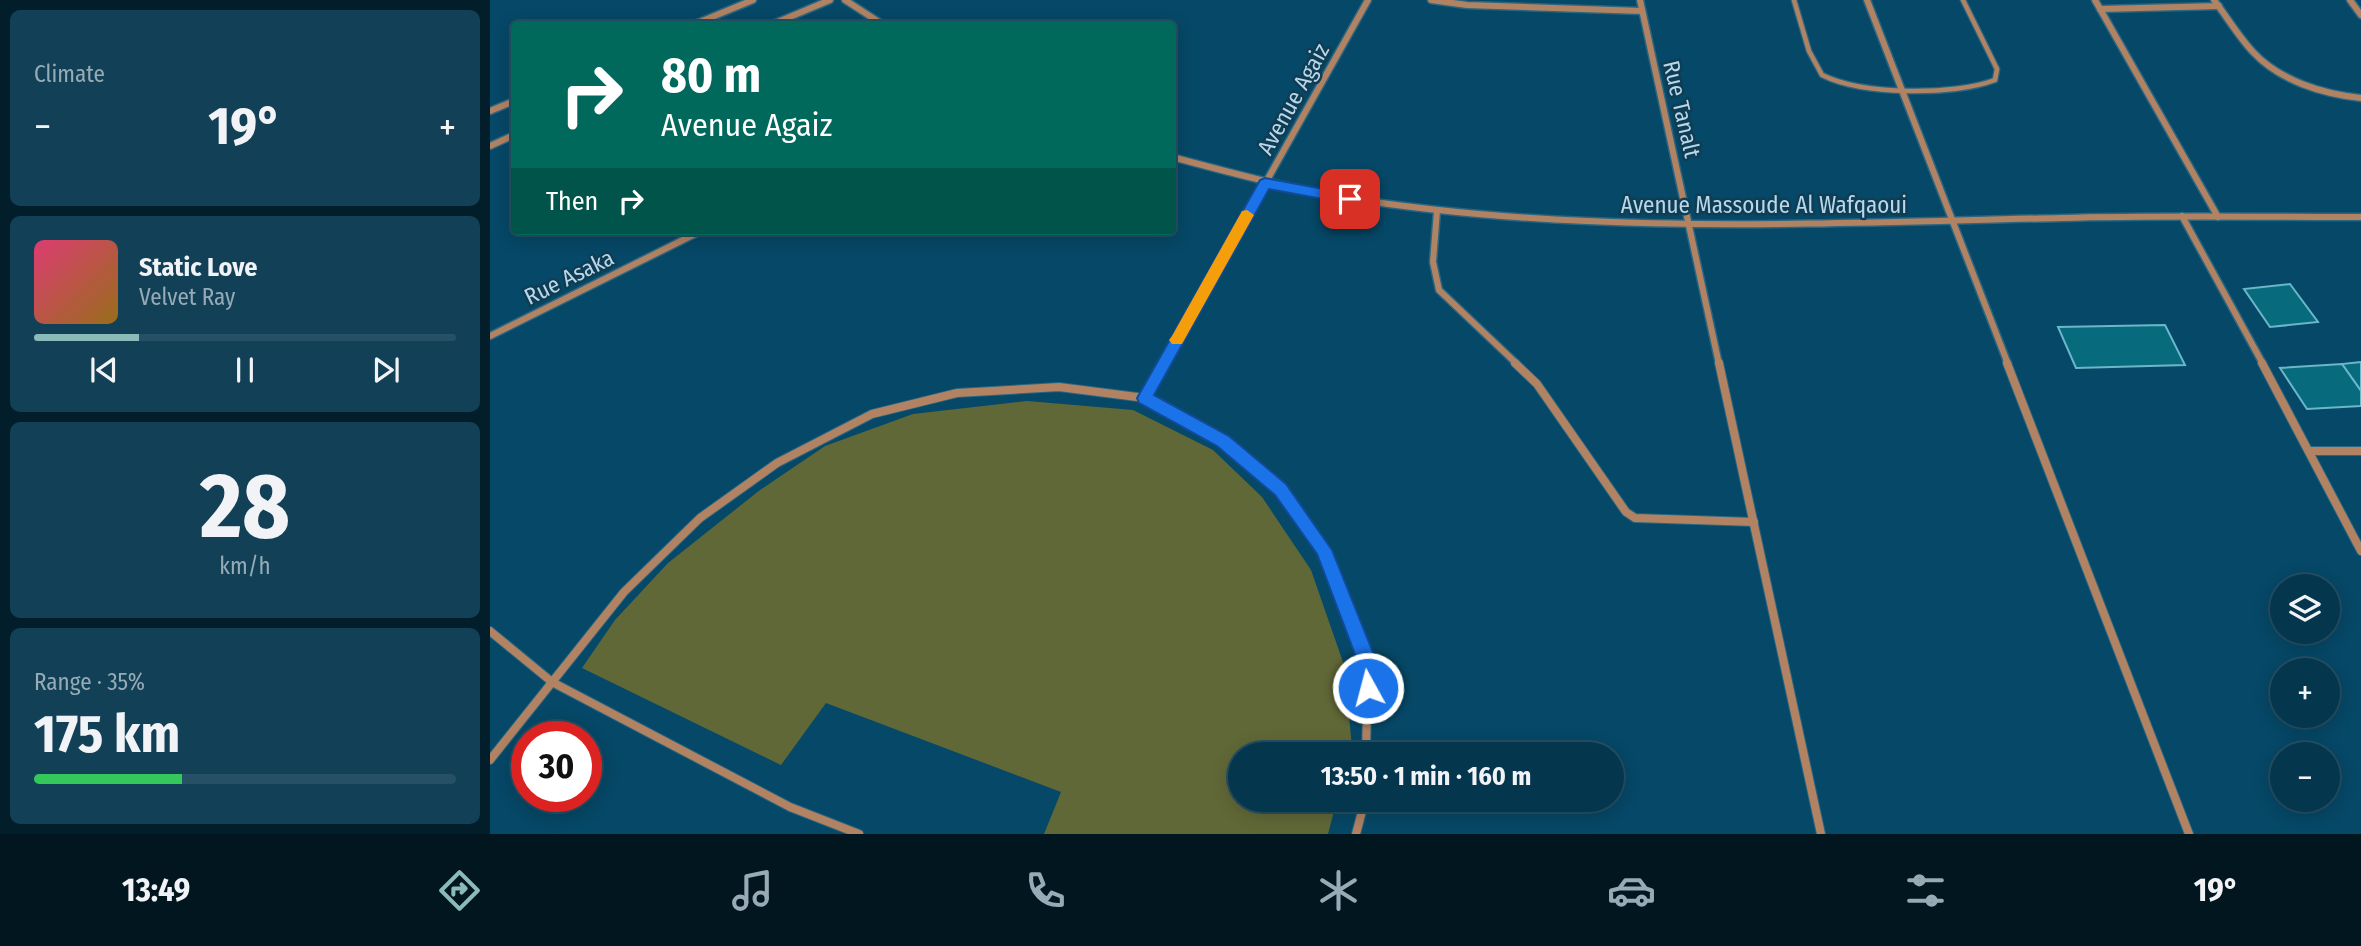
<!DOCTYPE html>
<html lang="en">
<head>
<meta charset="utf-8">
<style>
  body { margin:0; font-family:"Fira Sans Condensed",sans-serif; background:#124157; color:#f1f3f6; height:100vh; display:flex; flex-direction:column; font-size:26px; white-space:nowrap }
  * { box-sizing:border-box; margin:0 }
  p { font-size:23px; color:#97abb6 }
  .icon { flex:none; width:38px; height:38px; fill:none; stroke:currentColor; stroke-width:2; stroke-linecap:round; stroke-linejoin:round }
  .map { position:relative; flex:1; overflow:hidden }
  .sheet { display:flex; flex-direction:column; gap:10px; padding:10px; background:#021e2a; width:490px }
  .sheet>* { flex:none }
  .banner { position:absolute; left:21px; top:21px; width:665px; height:214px; border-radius:7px; box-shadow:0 4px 18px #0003,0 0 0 2px #255065; background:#00695c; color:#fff; overflow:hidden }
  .controls { position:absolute; left:1780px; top:574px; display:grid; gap:14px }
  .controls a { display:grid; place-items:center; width:70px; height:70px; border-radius:50%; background:#04364d; box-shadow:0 4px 18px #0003,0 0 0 2px #255065; font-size:35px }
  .speed { position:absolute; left:21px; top:721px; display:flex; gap:14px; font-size:35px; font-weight:700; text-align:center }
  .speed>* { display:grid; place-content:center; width:91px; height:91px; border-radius:50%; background:#04364d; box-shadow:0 4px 18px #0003,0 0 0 2px #255065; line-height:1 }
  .speed .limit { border:10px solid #d22; background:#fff; color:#111 }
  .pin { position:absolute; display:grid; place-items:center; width:60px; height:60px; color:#fff; margin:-30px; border-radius:14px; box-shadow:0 4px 10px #0006 }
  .me { position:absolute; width:77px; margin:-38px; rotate:353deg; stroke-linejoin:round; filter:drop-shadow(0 0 5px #0008) }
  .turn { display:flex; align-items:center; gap:24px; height:147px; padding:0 35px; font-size:32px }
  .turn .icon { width:91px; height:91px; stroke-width:2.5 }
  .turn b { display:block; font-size:49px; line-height:60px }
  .then { display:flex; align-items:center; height:66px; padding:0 35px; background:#0003; gap:14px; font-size:26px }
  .big { font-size:52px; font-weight:700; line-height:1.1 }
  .sheet .widget { flex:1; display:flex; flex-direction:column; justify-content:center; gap:10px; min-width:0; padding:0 24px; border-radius:10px; background:#124157 }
  .sheet .dial { align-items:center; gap:0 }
  .dial b { font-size:91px; line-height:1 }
  .song { display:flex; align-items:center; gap:21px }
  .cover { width:84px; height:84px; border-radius:10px; background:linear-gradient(135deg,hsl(340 70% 55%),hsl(40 70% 35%)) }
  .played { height:7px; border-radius:4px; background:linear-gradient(90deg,#8bbbb9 25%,#255065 25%) }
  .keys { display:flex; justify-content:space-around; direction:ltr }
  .heat { display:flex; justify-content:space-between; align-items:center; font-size:38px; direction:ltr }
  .charge { height:10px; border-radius:5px; background:linear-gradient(90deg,#34c759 35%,#255065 0) }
  .trip { position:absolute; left:738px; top:742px; width:396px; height:70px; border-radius:35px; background:#04364d; box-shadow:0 4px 18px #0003,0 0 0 2px #255065; font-weight:700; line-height:70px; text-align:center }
  .tabs { display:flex; height:112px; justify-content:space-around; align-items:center; background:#02161f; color:#97abb6 }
  .tabs .icon { width:49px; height:49px }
  .tabs .on { color:#8bbbb9 }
  .tabs b { font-size:32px; color:#f1f3f6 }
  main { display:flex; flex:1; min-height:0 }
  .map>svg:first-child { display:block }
  .green { fill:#616837 }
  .building { fill:#086a7d; stroke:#6bb6c9; stroke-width:2 }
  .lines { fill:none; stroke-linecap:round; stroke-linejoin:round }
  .lane-casing { stroke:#2a6581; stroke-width:7 }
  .street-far1-casing { stroke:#2a6581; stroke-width:9 }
  .street-casing { stroke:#2a6581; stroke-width:10 }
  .lane { stroke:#b28362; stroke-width:4.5 }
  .street-far1 { stroke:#b28362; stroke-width:6 }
  .street { stroke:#b28362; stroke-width:8 }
  .route { fill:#1a73e8; stroke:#114b97; stroke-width:2 }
  .slow { fill:#f59e0b }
  .labels { text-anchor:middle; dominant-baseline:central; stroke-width:5; stroke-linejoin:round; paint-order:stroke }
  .street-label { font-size:23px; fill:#bad7e9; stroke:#0f3d54 }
</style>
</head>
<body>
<main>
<section class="sheet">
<div class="widget"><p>Climate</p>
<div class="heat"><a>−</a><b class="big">19°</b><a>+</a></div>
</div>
<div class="widget">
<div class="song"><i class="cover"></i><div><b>Static Love</b><p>Velvet Ray</p></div></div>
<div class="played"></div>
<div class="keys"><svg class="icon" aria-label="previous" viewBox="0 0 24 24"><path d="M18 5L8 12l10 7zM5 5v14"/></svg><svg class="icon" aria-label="pause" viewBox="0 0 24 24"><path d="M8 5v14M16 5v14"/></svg><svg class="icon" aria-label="next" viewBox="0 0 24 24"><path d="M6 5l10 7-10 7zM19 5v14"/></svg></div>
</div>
<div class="widget dial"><b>28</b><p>km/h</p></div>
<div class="widget"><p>Range · 35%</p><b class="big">175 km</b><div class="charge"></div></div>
</section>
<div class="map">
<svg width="1871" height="834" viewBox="0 0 1871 834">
  <rect width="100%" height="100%" fill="#064867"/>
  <path class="green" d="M 537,401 L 643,410 L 723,450 L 772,497 L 821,570 L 854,665 L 862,747 L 860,754 L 751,754 L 751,800 L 847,800 L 838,834 L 554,834 L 571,792 L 336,703 L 291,765 L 92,668 L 125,620 L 178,563 L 270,490 L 335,446 L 423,414 Z"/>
  <g class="building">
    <path d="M 1800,284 L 1828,322 L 1780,327 L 1754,289 Z"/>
    <path d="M 1675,325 L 1695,365 L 1586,368 L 1568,327 Z"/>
    <path d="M 1871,362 L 1871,391 L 1852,364 Z"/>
    <path d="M 1852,364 L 1871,391 L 1871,406 L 1817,409 L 1790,368 Z"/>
  </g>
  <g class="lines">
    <defs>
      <path id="lane" d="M 1304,0 L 1319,51 L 1332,75 C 1372,95 1463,96 1505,80 L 1507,69 L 1473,0"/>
      <g id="street-far1">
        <path d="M 355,0 L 392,24"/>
        <path d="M 941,0 L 977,5 L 1152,11"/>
        <path d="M 1150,0 L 1229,364"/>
        <path d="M 1377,0 L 1518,364"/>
        <path d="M 1605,0 L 1728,217"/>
        <path d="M 1724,0 C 1737,17 1748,36 1763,52 C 1790,81 1833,94 1871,98"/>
        <path d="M 1860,0 L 1871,15"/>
        <path d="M 1610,9 L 1729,6"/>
        <path d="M 205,24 L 263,0"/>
        <path d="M 283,24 L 340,0"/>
        <path d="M 0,111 L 24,101"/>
        <path d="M 0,146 L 24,135"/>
        <path d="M 682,157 C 738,172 794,187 852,197 C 1089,236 1331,223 1571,218 C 1671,215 1771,217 1871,217"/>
        <path d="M 947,211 L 943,262 L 949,290 L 1027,364"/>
        <path d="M 1692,216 L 1773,364"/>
        <path d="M 0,336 L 211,231"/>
        <path d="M 674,364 L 878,0"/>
      </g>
      <g id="street">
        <path d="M 1025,363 L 1047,384 L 1136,512 L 1145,518 L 1264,522"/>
        <path d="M 1229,363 L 1331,834"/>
        <path d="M 1517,363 L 1699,834"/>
        <path d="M 1772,363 L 1871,551"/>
        <path d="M 655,398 L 675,363"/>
        <path d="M 1820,451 L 1871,451"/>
        <path d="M 0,631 L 62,682 L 300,807 L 369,834"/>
        <path d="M 0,760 L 134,592 L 210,518 L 287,463 L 382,414 L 467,393 L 569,387 L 655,398 L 733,441 L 790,489 L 834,550 L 878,665 L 876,754"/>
        <path d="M 866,834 L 875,800"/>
      </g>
    </defs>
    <use href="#lane" class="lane-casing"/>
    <use href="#street-far1" class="street-far1-casing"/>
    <use href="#street" class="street-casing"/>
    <use href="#lane" class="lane"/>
    <use href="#street-far1" class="street-far1"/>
    <use href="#street" class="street"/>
  </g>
  <path class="route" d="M 775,178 L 860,194 L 867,199 L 860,204 L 779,189 L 664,395 L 739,436 L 796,484 L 842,550 L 888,665 L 884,694 L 878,697 L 871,694 L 869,688 L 869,665 L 827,554 L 785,495 L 727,446 L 649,403 L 647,398 L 770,180 Z"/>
  <path class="slow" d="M 757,210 L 764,215 L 692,344 L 682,344 L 679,340 L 682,336 L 752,211 Z"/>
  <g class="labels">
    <g class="street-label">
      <text transform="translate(803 99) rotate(-61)">Avenue Agaiz</text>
      <text transform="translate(1192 109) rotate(77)">Rue Tanalt</text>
      <text x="1274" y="205">Avenue Massoude Al Wafqaoui</text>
      <text transform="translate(79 277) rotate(-26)">Rue Asaka</text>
    </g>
  </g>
</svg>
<div class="controls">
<a><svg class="icon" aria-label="layers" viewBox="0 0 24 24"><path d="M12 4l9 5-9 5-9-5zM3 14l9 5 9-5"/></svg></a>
<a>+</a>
<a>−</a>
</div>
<div class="speed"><div class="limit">30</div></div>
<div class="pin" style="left:860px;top:199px;background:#d93025"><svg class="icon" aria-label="arrive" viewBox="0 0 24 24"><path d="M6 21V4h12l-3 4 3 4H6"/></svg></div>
<svg class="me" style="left:878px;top:688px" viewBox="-20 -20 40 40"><circle r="17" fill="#1a73e8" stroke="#fff" stroke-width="3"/><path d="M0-11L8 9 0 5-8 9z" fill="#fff"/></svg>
<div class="trip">13:50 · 1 min · 160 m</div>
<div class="banner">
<div class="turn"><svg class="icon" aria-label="right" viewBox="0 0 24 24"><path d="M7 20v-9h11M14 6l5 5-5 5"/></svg><div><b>80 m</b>Avenue Agaiz</div></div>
<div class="then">Then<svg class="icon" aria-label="right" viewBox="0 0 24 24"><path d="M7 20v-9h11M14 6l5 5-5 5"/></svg></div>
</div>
</div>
</main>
<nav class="tabs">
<b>13:49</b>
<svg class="icon on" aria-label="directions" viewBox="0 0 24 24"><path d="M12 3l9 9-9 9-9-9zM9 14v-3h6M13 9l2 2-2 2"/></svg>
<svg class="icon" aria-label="music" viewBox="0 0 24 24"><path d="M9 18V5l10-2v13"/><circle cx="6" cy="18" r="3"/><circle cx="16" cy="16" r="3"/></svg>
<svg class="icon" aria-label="phone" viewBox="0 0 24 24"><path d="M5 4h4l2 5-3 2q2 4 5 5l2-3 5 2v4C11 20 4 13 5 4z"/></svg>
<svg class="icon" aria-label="climate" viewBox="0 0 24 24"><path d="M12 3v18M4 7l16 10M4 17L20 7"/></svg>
<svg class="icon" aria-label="car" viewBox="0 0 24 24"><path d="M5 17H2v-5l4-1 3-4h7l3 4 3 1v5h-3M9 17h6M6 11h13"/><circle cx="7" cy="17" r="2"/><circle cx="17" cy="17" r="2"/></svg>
<svg class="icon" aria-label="filters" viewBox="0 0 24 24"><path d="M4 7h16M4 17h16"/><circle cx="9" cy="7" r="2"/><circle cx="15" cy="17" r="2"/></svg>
<b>19°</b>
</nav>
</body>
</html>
